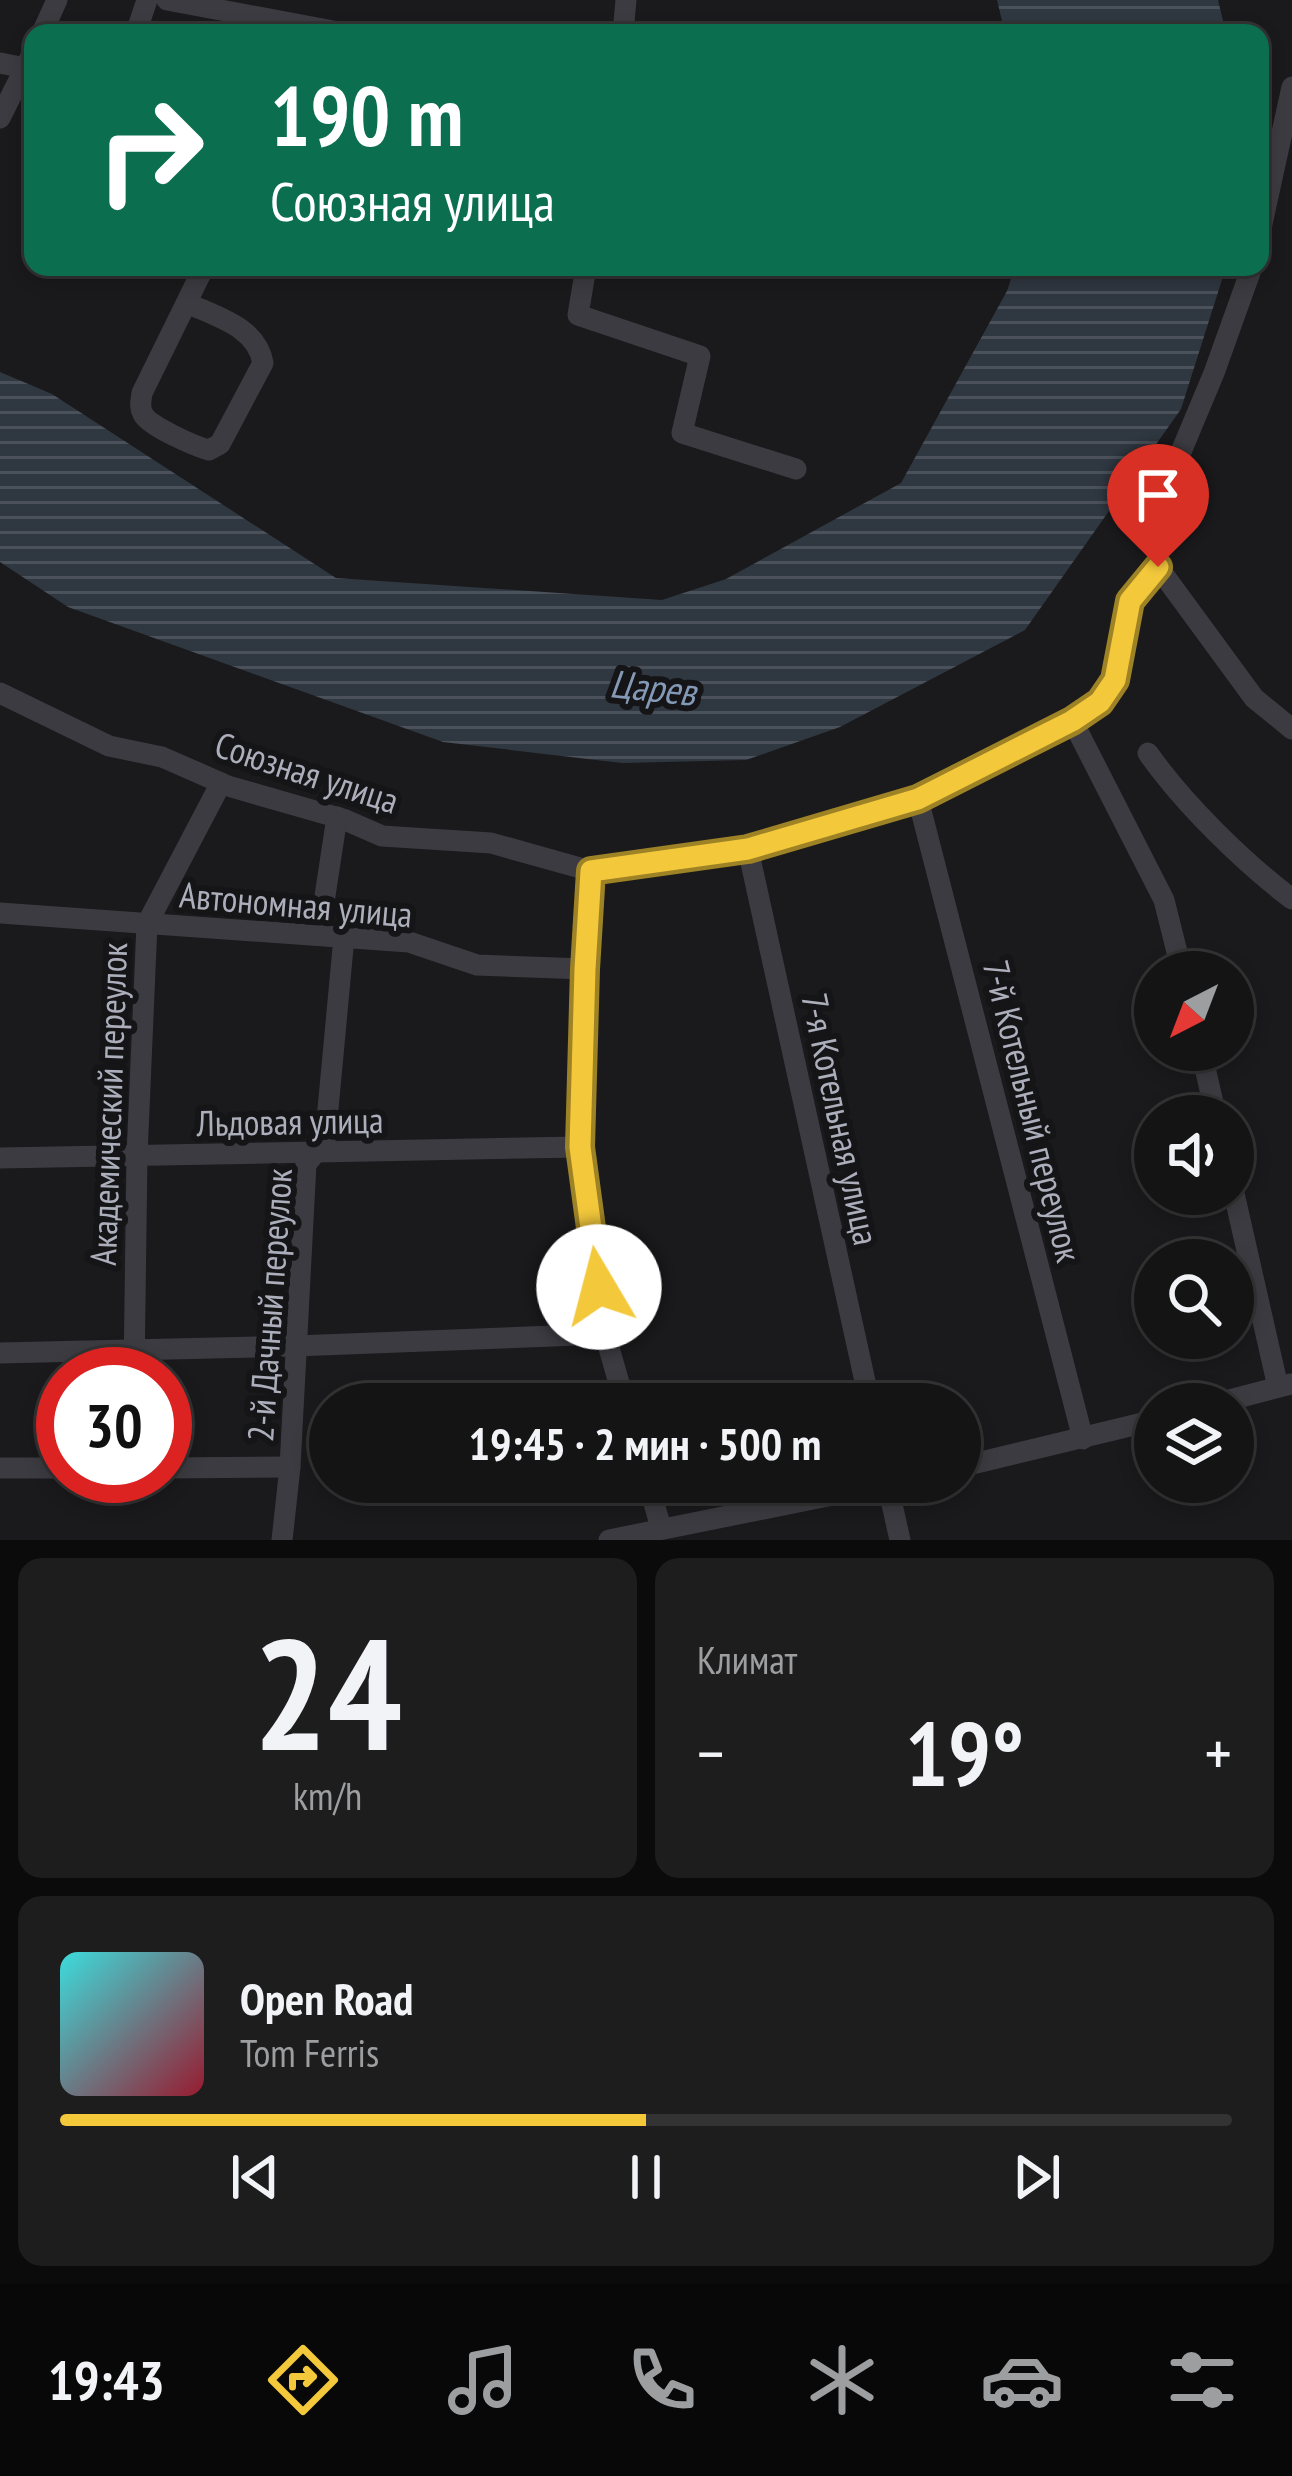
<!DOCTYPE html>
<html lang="ru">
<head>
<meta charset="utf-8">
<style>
  body { margin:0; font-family:"PT Sans Narrow",sans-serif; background:#1d1d1e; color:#f1f3f6; height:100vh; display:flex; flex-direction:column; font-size:45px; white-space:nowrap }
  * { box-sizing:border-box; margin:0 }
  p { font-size:39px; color:#9d9ea0 }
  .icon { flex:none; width:66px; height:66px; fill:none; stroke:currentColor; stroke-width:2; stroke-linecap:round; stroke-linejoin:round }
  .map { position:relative; height:1540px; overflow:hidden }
  .side { display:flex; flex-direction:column; gap:18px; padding:18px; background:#0b0b0c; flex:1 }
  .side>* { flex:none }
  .hud { position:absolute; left:24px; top:24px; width:1245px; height:252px; border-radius:24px; box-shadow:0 6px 18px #0003,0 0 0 3px #333334; background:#0b6e4f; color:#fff; overflow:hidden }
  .needle { width:78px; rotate:222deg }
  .buttons { position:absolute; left:1134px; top:951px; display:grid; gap:24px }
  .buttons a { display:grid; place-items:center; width:120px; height:120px; border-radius:50%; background:#141415; box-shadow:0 6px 18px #0003,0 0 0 3px #333334; font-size:60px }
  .speed { position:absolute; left:36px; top:1347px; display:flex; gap:24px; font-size:60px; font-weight:700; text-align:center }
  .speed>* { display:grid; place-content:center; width:156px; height:156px; border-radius:50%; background:#141415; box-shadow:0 6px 18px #0003,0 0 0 3px #333334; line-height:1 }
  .speed .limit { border:18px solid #d22; background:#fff; color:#111 }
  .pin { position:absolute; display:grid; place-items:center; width:102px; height:102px; color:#fff; margin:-123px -51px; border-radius:50% 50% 50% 0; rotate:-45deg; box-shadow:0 0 12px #0007 }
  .pin .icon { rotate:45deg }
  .me { position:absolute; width:132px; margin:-66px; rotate:352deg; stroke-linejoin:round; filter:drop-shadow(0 0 9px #0008) }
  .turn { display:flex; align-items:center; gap:42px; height:252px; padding:0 48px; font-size:54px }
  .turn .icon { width:156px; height:156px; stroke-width:2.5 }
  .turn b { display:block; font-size:84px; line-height:102px }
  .big { font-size:90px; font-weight:800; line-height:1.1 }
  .side .card { flex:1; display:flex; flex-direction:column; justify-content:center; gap:18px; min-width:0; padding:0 42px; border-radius:24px; background:#1d1d1e }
  .side .dial { align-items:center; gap:0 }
  .dial b { font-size:156px; line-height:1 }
  .song { display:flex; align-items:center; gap:36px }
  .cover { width:144px; height:144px; border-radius:18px; background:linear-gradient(135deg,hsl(180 70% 55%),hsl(350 70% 35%)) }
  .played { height:12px; border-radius:6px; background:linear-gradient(90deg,#f3c83b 50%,#333334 50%) }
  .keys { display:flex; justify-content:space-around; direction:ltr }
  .heat { display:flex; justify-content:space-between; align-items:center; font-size:66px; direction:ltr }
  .side .tiles { flex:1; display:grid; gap:18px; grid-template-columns:1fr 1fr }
  .card:last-child { grid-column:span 2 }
  .trip { position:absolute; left:309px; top:1383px; width:672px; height:120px; border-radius:60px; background:#141415; box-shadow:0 6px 18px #0003,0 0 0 3px #333334; font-weight:800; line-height:120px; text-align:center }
  .tabs { display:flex; height:192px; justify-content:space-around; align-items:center; background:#080808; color:#9d9ea0 }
  .tabs .icon { width:84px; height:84px }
  .tabs .current { color:#f3c83b }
  .tabs b { font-size:54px; color:#f1f3f6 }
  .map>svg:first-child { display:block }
  .water { fill:url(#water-rules) }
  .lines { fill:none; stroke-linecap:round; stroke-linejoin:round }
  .minor { stroke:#3b3b41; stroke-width:21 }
  .route-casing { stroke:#9e8226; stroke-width:30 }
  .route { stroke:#f3c83b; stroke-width:21 }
  .labels { text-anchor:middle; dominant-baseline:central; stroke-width:12; stroke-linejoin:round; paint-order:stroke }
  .street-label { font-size:36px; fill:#acafbb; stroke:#151517 }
  .water-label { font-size:39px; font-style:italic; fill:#8499b6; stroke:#151517 }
</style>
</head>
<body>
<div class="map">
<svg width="1292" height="1540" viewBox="0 0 1292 1540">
  <defs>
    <pattern id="water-rules" width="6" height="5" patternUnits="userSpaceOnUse" patternTransform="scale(3)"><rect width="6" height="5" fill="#2f3740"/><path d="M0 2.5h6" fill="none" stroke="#4a515a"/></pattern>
  </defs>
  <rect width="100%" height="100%" fill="#1a1a1c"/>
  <g class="water">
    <path d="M 997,0 L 1218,0 L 1226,33 L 1005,33 Z"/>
    <path d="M 1015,267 L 1226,267 L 1181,409 L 1025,630 L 840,727 L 746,760 L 622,763 L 443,742 L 68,607 L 0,562 L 0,372 L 52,394 L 336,578 L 662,600 L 726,579 L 901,483 L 1007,291 Z"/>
  </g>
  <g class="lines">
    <g class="minor">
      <path d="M 167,0 L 344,33"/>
      <path d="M 42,33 L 57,0"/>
      <path d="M 136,33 L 147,0"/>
      <path d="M 623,33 L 626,0"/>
      <path d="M 0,63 L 26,68"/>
      <path d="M 0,118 L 33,52"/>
      <path d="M 1260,233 L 1292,87"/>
      <path d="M 586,267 L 578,315 L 700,356 L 682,433 L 796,469"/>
      <path d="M 187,303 C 217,317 257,327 263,363 L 220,444 L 209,450 C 194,446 149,426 143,414 C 139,407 141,401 142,393 L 204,267"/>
      <path d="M 1152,521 L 1214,373 L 1252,267"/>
      <path d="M 0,693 L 109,746 L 162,757 L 228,786 L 343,819 L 382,836 L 491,843 L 591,871 L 748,849 L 918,799 L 1072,720 L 1100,702 L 1115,680 L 1129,601 L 1158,567 L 1254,698 L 1292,729"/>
      <path d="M 1072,720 L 1164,900 L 1182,972"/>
      <path d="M 1148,753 C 1183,803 1243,862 1292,899"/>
      <path d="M 918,799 L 1083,1439"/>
      <path d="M 748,849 L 870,1404"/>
      <path d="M 591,871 L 585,969 L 580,1147 L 605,1334 L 625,1404"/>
      <path d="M 0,913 L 409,942 L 477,965 L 585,969"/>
      <path d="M 319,935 L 337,817"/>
      <path d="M 1201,1050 L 1216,1116"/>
      <path d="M 0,1158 L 580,1147"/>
      <path d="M 1233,1189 L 1278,1387"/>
      <path d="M 0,1353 L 295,1346 L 605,1334"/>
      <path d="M 134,1374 L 137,1156 L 147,924 L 221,783"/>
      <path d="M 1214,1404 L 1291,1384"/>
      <path d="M 960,1467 L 1155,1420"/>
      <path d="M 0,1468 L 63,1468"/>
      <path d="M 165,1468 L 290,1467"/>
      <path d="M 648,1482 L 661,1528"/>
      <path d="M 887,1482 L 900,1540"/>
      <path d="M 282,1540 L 290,1467 L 306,1164 L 325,1141 L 344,937"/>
      <path d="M 609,1540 L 897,1482"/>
    </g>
  </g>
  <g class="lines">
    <defs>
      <path id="route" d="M 599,1287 L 580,1147 L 585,969 L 591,871 L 748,849 L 918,799 L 1072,721 L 1100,702 L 1115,680 L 1130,601 L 1158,567"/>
    </defs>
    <use href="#route" class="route-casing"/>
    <use href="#route" class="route"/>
  </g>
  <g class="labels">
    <g class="street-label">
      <text transform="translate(307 772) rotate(18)">Союзная улица</text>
      <text transform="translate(296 904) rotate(5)">Автономная улица</text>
      <text transform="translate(108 1104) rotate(-88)">Академический переулок</text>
      <text transform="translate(1033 1111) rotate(76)">7-й Котельный переулок</text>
      <text transform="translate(841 1119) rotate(78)">7-я Котельная улица</text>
      <text transform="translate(290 1121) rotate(-1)">Льдовая улица</text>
      <text transform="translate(269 1305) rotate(-86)">2-й Дачный переулок</text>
    </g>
    <g class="water-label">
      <text transform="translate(653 687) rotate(6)">Царев</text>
    </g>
  </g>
</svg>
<div class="buttons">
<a><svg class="needle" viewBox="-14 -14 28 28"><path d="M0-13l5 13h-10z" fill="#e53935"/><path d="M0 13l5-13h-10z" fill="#9d9ea0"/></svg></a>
<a><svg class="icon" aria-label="sound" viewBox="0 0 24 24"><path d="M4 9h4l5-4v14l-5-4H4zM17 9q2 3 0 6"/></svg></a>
<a><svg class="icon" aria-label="search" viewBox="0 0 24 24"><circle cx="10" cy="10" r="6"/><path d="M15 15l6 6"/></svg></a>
<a><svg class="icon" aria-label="layers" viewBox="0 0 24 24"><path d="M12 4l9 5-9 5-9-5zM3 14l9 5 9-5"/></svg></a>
</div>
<div class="speed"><div class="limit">30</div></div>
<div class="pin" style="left:1158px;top:567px;background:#d93025"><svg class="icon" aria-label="arrive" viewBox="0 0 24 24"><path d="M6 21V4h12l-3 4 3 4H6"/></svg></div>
<svg class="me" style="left:599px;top:1287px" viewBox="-20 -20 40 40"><circle r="19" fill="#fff"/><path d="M0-13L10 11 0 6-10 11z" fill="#f3c83b"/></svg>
<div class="trip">19:45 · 2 мин · 500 m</div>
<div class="hud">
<div class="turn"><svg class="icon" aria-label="right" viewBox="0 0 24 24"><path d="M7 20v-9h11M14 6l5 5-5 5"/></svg><div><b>190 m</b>Союзная улица</div></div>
</div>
</div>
<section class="side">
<div class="tiles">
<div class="card dial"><b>24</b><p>km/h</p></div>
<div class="card"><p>Климат</p>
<div class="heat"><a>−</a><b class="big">19°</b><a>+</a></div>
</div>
<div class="card">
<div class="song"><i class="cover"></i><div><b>Open Road</b><p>Tom Ferris</p></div></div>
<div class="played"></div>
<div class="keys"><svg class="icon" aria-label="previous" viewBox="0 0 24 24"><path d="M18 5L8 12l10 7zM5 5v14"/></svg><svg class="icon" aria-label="pause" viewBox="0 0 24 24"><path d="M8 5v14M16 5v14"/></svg><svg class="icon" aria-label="next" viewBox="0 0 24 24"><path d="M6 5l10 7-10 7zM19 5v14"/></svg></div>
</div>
</div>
</section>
<nav class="tabs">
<b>19:43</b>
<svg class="icon current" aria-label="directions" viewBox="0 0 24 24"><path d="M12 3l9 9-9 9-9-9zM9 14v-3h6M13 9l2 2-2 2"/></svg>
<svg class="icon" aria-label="music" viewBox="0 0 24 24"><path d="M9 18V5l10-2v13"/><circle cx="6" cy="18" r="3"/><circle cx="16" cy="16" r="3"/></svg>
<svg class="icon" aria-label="phone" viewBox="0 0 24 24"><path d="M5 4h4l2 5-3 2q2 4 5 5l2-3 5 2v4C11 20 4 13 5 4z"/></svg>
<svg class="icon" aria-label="climate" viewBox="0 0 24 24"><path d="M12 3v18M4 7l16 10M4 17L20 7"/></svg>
<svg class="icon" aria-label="car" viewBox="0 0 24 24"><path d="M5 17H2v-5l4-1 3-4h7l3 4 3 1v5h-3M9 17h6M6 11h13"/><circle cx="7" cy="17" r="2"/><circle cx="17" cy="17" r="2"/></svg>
<svg class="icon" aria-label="filters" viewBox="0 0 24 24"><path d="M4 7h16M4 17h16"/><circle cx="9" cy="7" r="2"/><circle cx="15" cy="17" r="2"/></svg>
</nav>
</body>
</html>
